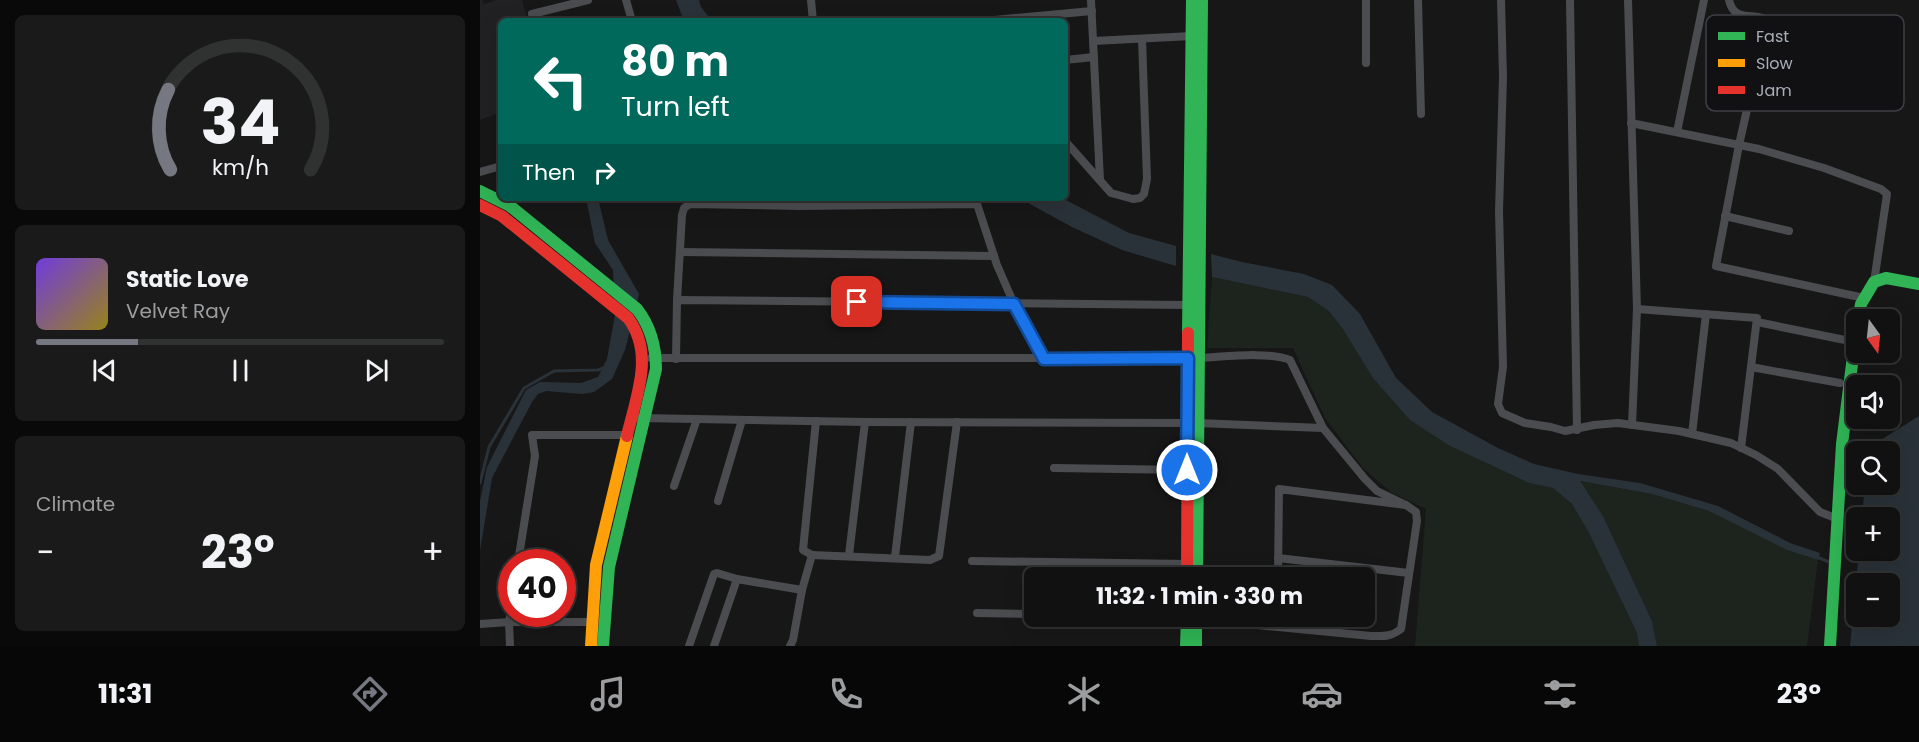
<!DOCTYPE html>
<html lang="en">
<head>
<meta charset="utf-8">
<style>
  body { margin:0; font-family:Poppins,sans-serif; background:#1a1a1a; color:#f1f3f6; height:100vh; display:flex; flex-direction:column; font-size:22px; white-space:nowrap }
  * { box-sizing:border-box; margin:0 }
  p { font-size:20px; color:#9c9d9f }
  .icon { flex:none; width:33px; height:33px; fill:none; stroke:currentColor; stroke-width:2; stroke-linecap:round; stroke-linejoin:round }
  .map { position:relative; flex:1; overflow:hidden }
  .details { display:flex; flex-direction:column; gap:15px; padding:15px; background:#090909; width:480px }
  .details>* { flex:none }
  .banner { position:absolute; left:18px; top:18px; width:570px; height:183px; border-radius:9px; box-shadow:0 6px 24px #0002,0 0 0 2px #303131; background:#00695c; color:#fff; overflow:hidden }
  .needle { width:39px; rotate:165deg }
  .tools { position:absolute; left:1366px; top:309px; display:grid; gap:12px }
  .tools a { display:grid; place-items:center; width:54px; height:54px; border-radius:9px; background:#111; box-shadow:0 6px 24px #0002,0 0 0 2px #303131; font-size:30px }
  .speed { position:absolute; left:18px; top:549px; display:flex; gap:12px; font-size:30px; font-weight:700; text-align:center }
  .speed>* { display:grid; place-content:center; width:78px; height:78px; border-radius:50%; background:#111; box-shadow:0 6px 24px #0002,0 0 0 2px #303131; line-height:1 }
  .speed .limit { border:9px solid #d22; background:#fff; color:#111 }
  .pin { position:absolute; display:grid; place-items:center; width:51px; height:51px; color:#fff; margin:-26px; border-radius:12px; box-shadow:0 3px 9px #0006 }
  .me { position:absolute; width:66px; margin:-33px; rotate:0deg; stroke-linejoin:round; filter:drop-shadow(0 0 4px #0008) }
  .turn { display:flex; align-items:center; gap:21px; height:126px; padding:0 24px; font-size:27px }
  .turn .icon { width:78px; height:78px; stroke-width:2.5 }
  .turn b { display:block; font-size:42px; line-height:51px }
  .then { display:flex; align-items:center; height:57px; padding:0 24px; background:#0003; gap:12px; font-size:22px }
  .big { font-size:45px; font-weight:700; line-height:1.1 }
  .details .card { flex:1; display:flex; flex-direction:column; justify-content:center; gap:9px; min-width:0; padding:0 21px; border-radius:9px; background:#1a1a1a }
  .details .dial { align-items:center; gap:0 }
  .dial svg { height:156px; overflow:visible; fill:none; stroke:#303131; stroke-width:7; stroke-linecap:round; text-anchor:middle }
  .dial text { fill:#f1f3f6; stroke:none }
  .song { display:flex; align-items:center; gap:18px }
  .cover { width:72px; height:72px; border-radius:9px; background:linear-gradient(135deg,hsl(260 70% 55%),hsl(50 70% 35%)) }
  .played { height:6px; border-radius:3px; background:linear-gradient(90deg,#757880 25%,#303131 25%) }
  .keys { display:flex; justify-content:space-around; direction:ltr }
  .heat { display:flex; justify-content:space-between; align-items:center; font-size:33px; direction:ltr }
  .trip { position:absolute; left:544px; top:567px; width:351px; height:60px; border-radius:9px; background:#111; box-shadow:0 6px 24px #0002,0 0 0 2px #303131; font-weight:700; line-height:60px; text-align:center }
  .tab-bar { display:flex; height:96px; justify-content:space-around; align-items:center; background:#070707; color:#9c9d9f }
  .tab-bar .icon { width:42px; height:42px }
  .tab-bar .current { color:#757880 }
  .tab-bar b { font-size:27px; color:#f1f3f6 }
  main { display:flex; flex:1; min-height:0 }
  .map>svg:first-child { display:block }
  .built { fill:#212123 }
  .green { fill:#1d241e }
  .water { fill:#2a3239; fill-rule:evenodd }
  .lines { fill:none; stroke-linecap:round; stroke-linejoin:round }
  .stream { stroke:#2a3239; stroke-width:3 }
  .street { stroke:#4b4c50; stroke-width:8 }
  .fast { stroke:#30b455; stroke-width:12 }
  .slow { stroke:#ff9f0a; stroke-width:12 }
  .jam { stroke:#e5322d; stroke-width:12 }
  .route-casing { stroke:#114b97; stroke-width:15 }
  .route { stroke:#1a73e8; stroke-width:10 }
  .key { fill:#111113; stroke:#3e4045; stroke-width:1.5 }
  .key-label { font-size:16px; fill:#a8adb8 }
</style>
</head>
<body>
<main>
<section class="details">
<div class="card dial"><svg viewBox="0 0 100 80">
<path d="M14 69A42 42 0 1 1 86 69"/>
<path d="M14 69A42 42 0 0 1 13 28" stroke="#757880"/>
<text x="50" y="56" font-size="32" font-weight="700">34</text>
<text x="50" y="72" font-size="11">km/h</text>
</svg></div>
<div class="card">
<div class="song"><i class="cover"></i><div><b>Static Love</b><p>Velvet Ray</p></div></div>
<div class="played"></div>
<div class="keys"><svg class="icon" aria-label="previous" viewBox="0 0 24 24"><path d="M18 5L8 12l10 7zM5 5v14"/></svg><svg class="icon" aria-label="pause" viewBox="0 0 24 24"><path d="M8 5v14M16 5v14"/></svg><svg class="icon" aria-label="next" viewBox="0 0 24 24"><path d="M6 5l10 7-10 7zM19 5v14"/></svg></div>
</div>
<div class="card"><p>Climate</p>
<div class="heat"><a>−</a><b class="big">23°</b><a>+</a></div>
</div>
</section>
<div class="map">
<svg width="1439" height="646" viewBox="0 0 1439 646">
  <rect width="100%" height="100%" fill="#171717"/>
  <path class="built" d="M 0,0 L 2,0 L 4,4 L 16,0 L 42,0 L 48,21 L 21,21 L 21,112 L 0,120 Z"/>
  <g class="green">
    <path d="M 732,277 L 828,297 L 849,311 L 970,446 L 1049,483 L 1073,488 L 1092,504 L 1108,531 L 1157,633 L 1159,646 L 935,646 L 946,509 L 912,493 L 883,468 L 845,418 L 813,348 L 727,348 Z"/>
    <path d="M 1099,481 L 1172,494 L 1229,511 L 1307,550 L 1338,560 L 1327,646 L 1177,646 L 1172,621 L 1123,516 Z"/>
  </g>
  <g class="water">
    <path d="M 196,0 L 219,0 L 221,7 L 232,21 L 204,21 Z"/>
    <path d="M 106,198 L 118,198 L 128,240 L 159,294 L 145,350 L 132,379 L 114,392 L 102,394 L 66,391 L 58,394 L 52,402 L 12,478 L 0,551 L 0,501 L 7,467 L 46,390 L 60,382 L 101,383 L 118,377 L 127,359 L 135,315 L 133,270 L 115,243 Z"/>
    <path d="M 539,198 L 582,198 L 649,233 L 696,246 L 696,266 L 642,250 L 592,227 Z"/>
    <path d="M 731,254 L 762,262 L 824,274 L 852,285 L 880,314 L 916,378 L 952,412 L 1018,448 L 1054,464 L 1098,474 L 1160,483 L 1238,506 L 1310,543 L 1340,553 L 1338,560 L 1307,550 L 1229,511 L 1172,494 L 1100,481 L 1123,516 L 1172,621 L 1177,646 L 1159,646 L 1157,633 L 1108,531 L 1092,504 L 1073,488 L 1049,483 L 970,446 L 930,420 L 893,378 L 863,329 L 849,311 L 828,297 L 732,277 Z"/>
    <path d="M 1439,416 L 1439,646 L 1370,646 L 1379,551 L 1410,550 L 1410,518 L 1382,517 L 1385,485 L 1410,484 L 1410,452 L 1388,451 L 1388,448 ZM 1377,584 L 1410,584 L 1410,616 L 1377,616 Z"/>
  </g>
  <g class="lines">
    <g class="stream">
      <path d="M 0,483 L 9,447 L 44,388 L 74,371 L 118,370 L 126,367"/>
      <path d="M 1337,557 L 1349,562"/>
    </g>
    <g class="street">
      <path d="M 146,0 L 152,21"/>
      <path d="M 331,0 L 333,21"/>
      <path d="M 611,0 L 620,180"/>
      <path d="M 938,0 L 941,114"/>
      <path d="M 1021,0 L 1023,77 L 1019,211 L 1023,367 L 1018,404 L 1022,413 L 1045,423 L 1071,427 L 1085,431 L 1114,425 L 1138,423 L 1199,431 L 1251,443 L 1276,455 L 1298,469 L 1340,512 L 1358,519"/>
      <path d="M 1090,0 L 1097,430"/>
      <path d="M 1148,0 L 1157,309 L 1152,425"/>
      <path d="M 1249,0 C 1254,22 1271,13 1286,19 L 1286,25 L 1259,145 L 1236,266 L 1384,298"/>
      <path d="M 52,14 L 108,0"/>
      <path d="M 504,21 L 612,11"/>
      <path d="M 613,41 L 712,36"/>
      <path d="M 585,60 L 614,57"/>
      <path d="M 886,63 L 886,0"/>
      <path d="M 1151,123 L 1279,149 L 1344,168 L 1401,189 L 1407,194 L 1394,282"/>
      <path d="M 1197,132 L 1224,0"/>
      <path d="M 585,141 L 631,193 L 653,199 L 660,198 L 664,194 L 667,179 L 662,39"/>
      <path d="M 0,172 L 21,166"/>
      <path d="M 1245,216 L 1309,231"/>
      <path d="M 200,252 L 514,256"/>
      <path d="M 197,300 L 202,215 L 204,208 L 210,204 L 319,206 L 497,204 L 517,265 L 534,304 L 564,359"/>
      <path d="M 1157,309 L 1277,318 L 1261,448"/>
      <path d="M 1277,322 L 1365,340"/>
      <path d="M 171,358 L 708,358"/>
      <path d="M 719,358 C 744,357 787,351 810,360 L 843,428"/>
      <path d="M 196,359 L 197,300 L 708,305"/>
      <path d="M 1271,367 L 1360,383"/>
      <path d="M 160,418 L 385,422 L 718,423 L 843,428 L 885,479 L 897,491 L 926,505"/>
      <path d="M 1212,434 L 1226,314"/>
      <path d="M 574,468 L 707,470"/>
      <path d="M 194,486 L 217,419"/>
      <path d="M 238,501 L 262,420"/>
      <path d="M 332,555 L 450,560 L 459,556 L 477,422"/>
      <path d="M 369,555 L 385,422"/>
      <path d="M 415,557 L 431,422"/>
      <path d="M 798,558 L 929,573"/>
      <path d="M 492,561 L 707,564"/>
      <path d="M 38,562 L 55,456 L 52,435 L 147,435"/>
      <path d="M 497,613 L 555,614"/>
      <path d="M 716,619 L 891,636 C 904,636 911,637 921,629 L 937,521 L 936,512 L 926,505 L 799,489 L 798,578"/>
      <path d="M 0,624 L 29,622 L 111,622"/>
      <path d="M 30,646 L 29,622 L 32,607"/>
      <path d="M 209,646 L 234,574 L 237,573 L 257,579"/>
      <path d="M 234,646 L 257,579 L 322,590"/>
      <path d="M 310,646 L 313,640 L 322,590 L 332,555 L 323,550 L 336,421"/>
    </g>
    <g class="fast">
      <path d="M 0,191 L 30,206 L 157,309 C 171,327 176,346 176,369 L 129,567 L 123,646"/>
      <path d="M 1378,320 L 1381,304 L 1394,282 L 1406,278 L 1439,284"/>
      <path d="M 708,333 L 712,0"/>
      <path d="M 717,578 L 722,0"/>
      <path d="M 716,616 L 716,646"/>
      <path d="M 706,646 L 707,616"/>
      <path d="M 1350,646 L 1362,444 L 1377,324"/>
    </g>
    <path class="slow" d="M 111,646 L 116,565 L 147,436"/>
    <g class="jam">
      <path d="M 0,205 L 22,216 L 148,318 C 175,354 156,397 147,436"/>
      <path d="M 707,578 L 708,333"/>
    </g>
  </g>
  <g class="lines">
    <defs>
      <path id="route" d="M 377,302 L 534,304 L 564,359 L 708,358 L 707,470"/>
    </defs>
    <use href="#route" class="route-casing"/>
    <use href="#route" class="route"/>
  </g>
  <rect x="1226" y="15" width="198" height="96" rx="9" class="key"/>
  <rect x="1238" y="32" width="27" height="8" fill="#30b455"/>
  <rect x="1238" y="59" width="27" height="8" fill="#ff9f0a"/>
  <rect x="1238" y="86" width="27" height="8" fill="#e5322d"/>
  <g class="key-label">
    <text x="1276" y="42">Fast</text>
    <text x="1276" y="69">Slow</text>
    <text x="1276" y="96">Jam</text>
  </g>
</svg>
<div class="tools">
<a><svg class="needle" viewBox="-14 -14 28 28"><path d="M0-13l5 13h-10z" fill="#e53935"/><path d="M0 13l5-13h-10z" fill="#9c9d9f"/></svg></a>
<a><svg class="icon" aria-label="sound" viewBox="0 0 24 24"><path d="M4 9h4l5-4v14l-5-4H4zM17 9q2 3 0 6"/></svg></a>
<a><svg class="icon" aria-label="search" viewBox="0 0 24 24"><circle cx="10" cy="10" r="6"/><path d="M15 15l6 6"/></svg></a>
<a>+</a>
<a>−</a>
</div>
<div class="speed"><div class="limit">40</div></div>
<div class="pin" style="left:377px;top:302px;background:#d93025"><svg class="icon" aria-label="arrive" viewBox="0 0 24 24"><path d="M6 21V4h12l-3 4 3 4H6"/></svg></div>
<svg class="me" style="left:707px;top:470px" viewBox="-20 -20 40 40"><circle r="17" fill="#1a73e8" stroke="#fff" stroke-width="3"/><path d="M0-11L8 9 0 5-8 9z" fill="#fff"/></svg>
<div class="trip">11:32 · 1 min · 330 m</div>
<div class="banner">
<div class="turn"><svg class="icon" aria-label="left" viewBox="0 0 24 24"><path d="M17 20v-9H6M10 6l-5 5 5 5"/></svg><div><b>80 m</b>Turn left</div></div>
<div class="then">Then<svg class="icon" aria-label="right" viewBox="0 0 24 24"><path d="M7 20v-9h11M14 6l5 5-5 5"/></svg></div>
</div>
</div>
</main>
<nav class="tab-bar">
<b>11:31</b>
<svg class="icon current" aria-label="directions" viewBox="0 0 24 24"><path d="M12 3l9 9-9 9-9-9zM9 14v-3h6M13 9l2 2-2 2"/></svg>
<svg class="icon" aria-label="music" viewBox="0 0 24 24"><path d="M9 18V5l10-2v13"/><circle cx="6" cy="18" r="3"/><circle cx="16" cy="16" r="3"/></svg>
<svg class="icon" aria-label="phone" viewBox="0 0 24 24"><path d="M5 4h4l2 5-3 2q2 4 5 5l2-3 5 2v4C11 20 4 13 5 4z"/></svg>
<svg class="icon" aria-label="climate" viewBox="0 0 24 24"><path d="M12 3v18M4 7l16 10M4 17L20 7"/></svg>
<svg class="icon" aria-label="car" viewBox="0 0 24 24"><path d="M5 17H2v-5l4-1 3-4h7l3 4 3 1v5h-3M9 17h6M6 11h13"/><circle cx="7" cy="17" r="2"/><circle cx="17" cy="17" r="2"/></svg>
<svg class="icon" aria-label="filters" viewBox="0 0 24 24"><path d="M4 7h16M4 17h16"/><circle cx="9" cy="7" r="2"/><circle cx="15" cy="17" r="2"/></svg>
<b>23°</b>
</nav>
</body>
</html>
